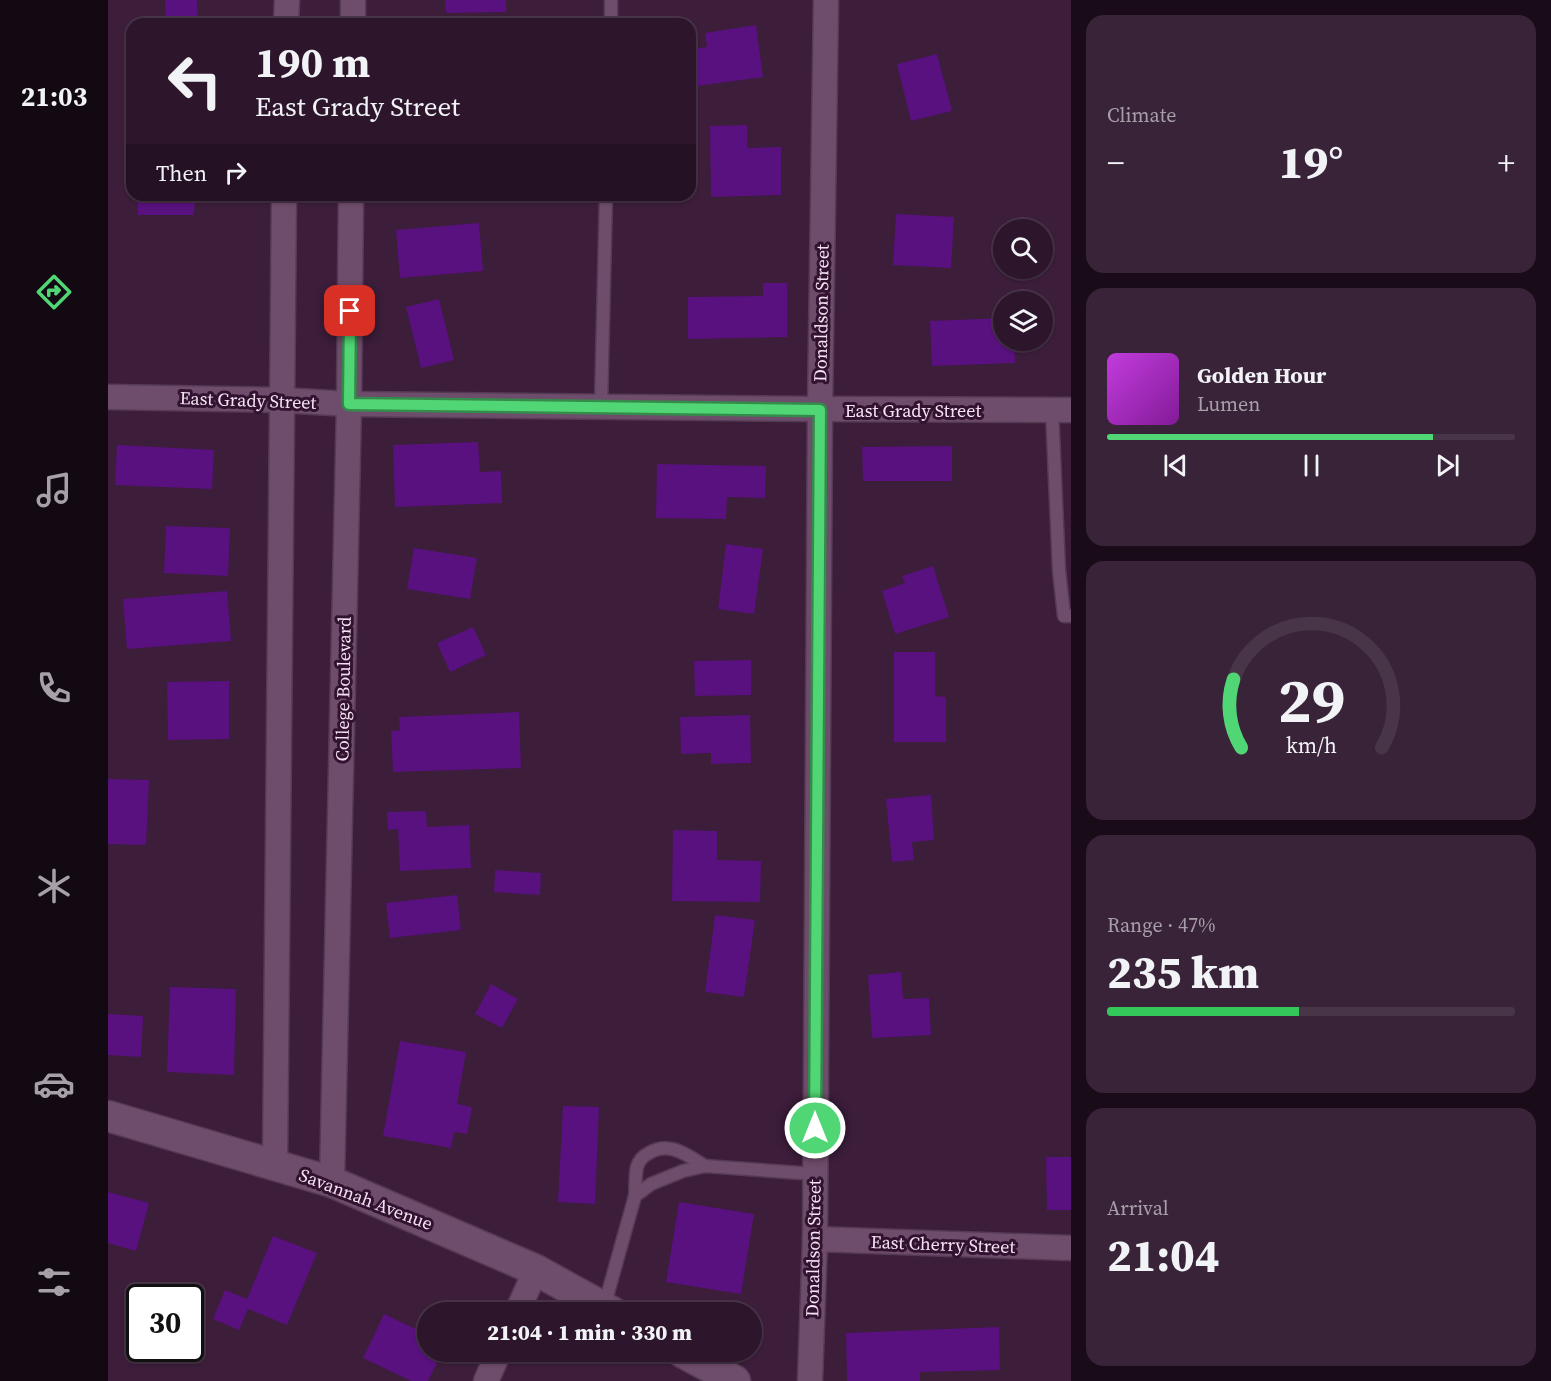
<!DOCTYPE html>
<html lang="en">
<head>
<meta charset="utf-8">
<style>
  body { margin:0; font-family:"Source Serif 4",serif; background:#392338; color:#f1f3f6; height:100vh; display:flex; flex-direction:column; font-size:22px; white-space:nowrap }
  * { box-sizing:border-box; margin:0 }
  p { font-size:20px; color:#a79fa9 }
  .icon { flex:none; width:33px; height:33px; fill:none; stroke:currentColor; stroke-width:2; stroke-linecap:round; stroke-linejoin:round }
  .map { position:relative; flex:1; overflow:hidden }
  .side { display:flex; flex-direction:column; gap:15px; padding:15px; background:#190c18; width:480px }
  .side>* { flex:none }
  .banner { position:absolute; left:18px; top:18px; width:570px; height:183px; border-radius:18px; box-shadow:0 2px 4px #0004,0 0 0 2px #483548; background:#2d162c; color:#f1f3f6; overflow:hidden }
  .controls { position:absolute; left:885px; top:219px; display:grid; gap:12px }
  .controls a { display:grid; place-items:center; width:60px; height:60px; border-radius:50%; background:#2d162c; box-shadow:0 2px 4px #0004,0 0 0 2px #483548; font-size:30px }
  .speed { position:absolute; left:18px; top:1284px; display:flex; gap:12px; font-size:30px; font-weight:700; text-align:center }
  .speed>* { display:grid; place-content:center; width:78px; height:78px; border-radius:50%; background:#2d162c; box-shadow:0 2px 4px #0004,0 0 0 2px #483548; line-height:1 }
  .speed .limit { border:3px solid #111; border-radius:9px; background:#fff; color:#111 }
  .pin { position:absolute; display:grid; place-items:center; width:51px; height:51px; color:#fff; margin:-26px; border-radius:12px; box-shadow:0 3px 9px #0006 }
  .me { position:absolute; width:66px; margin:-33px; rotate:0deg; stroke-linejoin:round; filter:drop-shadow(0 0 4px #0008) }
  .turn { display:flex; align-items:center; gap:21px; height:126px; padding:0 30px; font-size:27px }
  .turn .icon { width:78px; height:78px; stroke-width:2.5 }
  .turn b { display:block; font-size:42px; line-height:51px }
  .then { display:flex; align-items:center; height:57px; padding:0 30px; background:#0003; gap:12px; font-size:22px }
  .big { font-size:45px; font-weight:800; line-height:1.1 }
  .side .widget { flex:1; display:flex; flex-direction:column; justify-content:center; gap:9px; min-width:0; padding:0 21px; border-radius:18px; background:#392338 }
  .side .dial { align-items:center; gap:0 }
  .dial svg { height:156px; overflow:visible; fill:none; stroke:#483548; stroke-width:7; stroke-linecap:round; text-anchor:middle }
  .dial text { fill:#f1f3f6; stroke:none }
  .song { display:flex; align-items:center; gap:18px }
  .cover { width:72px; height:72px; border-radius:9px; background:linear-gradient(135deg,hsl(290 70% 55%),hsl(290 70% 35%)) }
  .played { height:6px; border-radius:3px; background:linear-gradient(90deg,#50d674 80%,#483548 80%) }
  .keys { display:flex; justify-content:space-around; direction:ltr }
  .heat { display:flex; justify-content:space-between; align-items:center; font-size:33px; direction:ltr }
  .charge { height:9px; border-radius:4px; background:linear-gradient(90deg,#34c759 47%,#483548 0) }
  .trip { position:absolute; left:309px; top:1302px; width:345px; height:60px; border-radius:30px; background:#2d162c; box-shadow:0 2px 4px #0004,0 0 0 2px #483548; font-weight:800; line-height:60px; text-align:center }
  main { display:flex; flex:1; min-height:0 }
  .menu { display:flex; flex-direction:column; width:108px; justify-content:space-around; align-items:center; background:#120912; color:#a79fa9 }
  .menu .icon { width:42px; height:42px }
  .menu .active { color:#50d674 }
  .menu b { font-size:27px; color:#f1f3f6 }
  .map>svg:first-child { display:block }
  .building { fill:#58117e }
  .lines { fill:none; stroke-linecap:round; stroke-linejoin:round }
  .service-casing { stroke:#553a54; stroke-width:15 }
  .minor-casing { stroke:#553a54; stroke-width:27 }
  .tertiary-casing { stroke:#553a54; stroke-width:33 }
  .service { stroke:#6e4c6b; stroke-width:12 }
  .minor { stroke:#6e4c6b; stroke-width:24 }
  .tertiary { stroke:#6e4c6b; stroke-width:30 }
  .route-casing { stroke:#348b4b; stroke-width:15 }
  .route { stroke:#50d674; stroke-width:10 }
  .labels { text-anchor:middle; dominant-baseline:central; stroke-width:6; stroke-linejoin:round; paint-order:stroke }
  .street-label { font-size:18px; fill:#f7e2f5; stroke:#311330 }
</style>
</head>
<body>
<main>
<nav class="menu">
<b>21:03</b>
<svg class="icon active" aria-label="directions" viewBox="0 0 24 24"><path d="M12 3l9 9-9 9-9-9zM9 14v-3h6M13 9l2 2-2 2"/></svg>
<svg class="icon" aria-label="music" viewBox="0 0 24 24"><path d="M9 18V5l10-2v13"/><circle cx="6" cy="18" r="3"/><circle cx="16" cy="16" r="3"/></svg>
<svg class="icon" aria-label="phone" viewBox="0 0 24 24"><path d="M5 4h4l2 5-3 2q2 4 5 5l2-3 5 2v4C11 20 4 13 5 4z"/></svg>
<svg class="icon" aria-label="climate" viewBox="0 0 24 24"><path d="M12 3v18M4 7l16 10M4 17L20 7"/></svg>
<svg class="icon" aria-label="car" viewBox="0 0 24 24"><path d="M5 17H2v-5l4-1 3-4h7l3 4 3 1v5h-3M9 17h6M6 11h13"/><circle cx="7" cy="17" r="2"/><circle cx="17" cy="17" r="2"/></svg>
<svg class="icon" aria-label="filters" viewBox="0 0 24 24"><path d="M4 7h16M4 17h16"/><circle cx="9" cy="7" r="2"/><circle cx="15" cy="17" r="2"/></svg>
</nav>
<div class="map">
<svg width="963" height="1381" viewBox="0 0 963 1381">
  <rect width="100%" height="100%" fill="#3c1d3a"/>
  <g class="building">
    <path d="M 57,0 L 89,0 L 90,24 L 58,24 Z"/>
    <path d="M 337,0 L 398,0 L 398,12 L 338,13 Z"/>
    <path d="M 379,21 L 379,24 L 341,24 L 341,22 Z"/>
    <path d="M 648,25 L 655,77 L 582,87 L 582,49 L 599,47 L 597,33 Z"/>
    <path d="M 829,54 L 844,111 L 803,121 L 789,64 Z"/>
    <path d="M 639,125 L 639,148 L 673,147 L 673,195 L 603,197 L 602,126 Z"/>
    <path d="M 30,195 L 87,195 L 86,215 L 30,215 Z"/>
    <path d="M 788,214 L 846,217 L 843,268 L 785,265 Z"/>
    <path d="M 371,223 L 375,271 L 292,278 L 288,230 Z"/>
    <path d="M 655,283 L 679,283 L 679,337 L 580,339 L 580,297 L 655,296 Z"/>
    <path d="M 331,299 L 346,360 L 313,368 L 298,307 Z"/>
    <path d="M 896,318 L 896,340 L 906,340 L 907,363 L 824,366 L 822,321 Z"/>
    <path d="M 370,442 L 372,472 L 393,471 L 394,503 L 287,507 L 285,445 Z"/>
    <path d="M 9,445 L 106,450 L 104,489 L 7,485 Z"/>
    <path d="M 844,446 L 844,481 L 755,481 L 754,447 Z"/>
    <path d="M 549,464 L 658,466 L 657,498 L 619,497 L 618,519 L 548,518 Z"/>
    <path d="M 58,526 L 122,528 L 120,576 L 56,573 Z"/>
    <path d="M 618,544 L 655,549 L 646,614 L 610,609 Z"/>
    <path d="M 306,548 L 369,558 L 362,599 L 299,589 Z"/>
    <path d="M 825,566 L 841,617 L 787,634 L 774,591 L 797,583 L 794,576 Z"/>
    <path d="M 119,591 L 123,641 L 19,649 L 15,599 Z"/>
    <path d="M 365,627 L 378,655 L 342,672 L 329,643 Z"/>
    <path d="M 786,652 L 827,652 L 827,696 L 838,697 L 838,742 L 786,742 Z"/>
    <path d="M 643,660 L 643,695 L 587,696 L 586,661 Z"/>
    <path d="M 121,681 L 121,739 L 60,740 L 59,682 Z"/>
    <path d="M 411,712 L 413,768 L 285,772 L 283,731 L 292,730 L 291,717 Z"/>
    <path d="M 642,715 L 643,763 L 603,764 L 603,753 L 573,754 L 572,717 Z"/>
    <path d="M 0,779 L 41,780 L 38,845 L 0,844 Z"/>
    <path d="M 823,795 L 826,840 L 804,842 L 806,860 L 784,862 L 778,799 Z"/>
    <path d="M 318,811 L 319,827 L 361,825 L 363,868 L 292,871 L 290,829 L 280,830 L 279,812 Z"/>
    <path d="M 565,830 L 609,831 L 609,860 L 653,861 L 652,902 L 564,901 Z"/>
    <path d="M 387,870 L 433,873 L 432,895 L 386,892 Z"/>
    <path d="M 349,895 L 353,930 L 282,938 L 278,903 Z"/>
    <path d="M 607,915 L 647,920 L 636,997 L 597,992 Z"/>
    <path d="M 793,972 L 795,999 L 821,998 L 823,1035 L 764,1038 L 760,975 Z"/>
    <path d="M 383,984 L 410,999 L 394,1028 L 367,1014 Z"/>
    <path d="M 62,987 L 128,989 L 126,1075 L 59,1072 Z"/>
    <path d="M 0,1014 L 35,1016 L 33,1057 L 0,1055 Z"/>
    <path d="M 292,1041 L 358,1052 L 349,1104 L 364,1107 L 359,1134 L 346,1132 L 343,1148 L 275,1136 Z"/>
    <path d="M 455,1106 L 491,1107 L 487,1204 L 450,1202 Z"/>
    <path d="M 938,1157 L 963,1157 L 963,1210 L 939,1210 Z"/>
    <path d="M 0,1192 L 41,1203 L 28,1251 L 0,1243 Z"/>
    <path d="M 571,1202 L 646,1214 L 633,1294 L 558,1282 Z"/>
    <path d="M 165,1236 L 209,1253 L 179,1325 L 140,1309 L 131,1330 L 105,1319 L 117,1290 L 139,1299 Z"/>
    <path d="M 276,1314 L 318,1334 L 312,1346 L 320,1350 L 320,1352 L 332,1356 L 320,1381 L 303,1381 L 255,1358 Z"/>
    <path d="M 891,1327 L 892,1370 L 812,1372 L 812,1381 L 739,1381 L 738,1333 Z"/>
  </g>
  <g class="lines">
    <defs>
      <g id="service">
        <path d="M 503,24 L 503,0"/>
        <path d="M 493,406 L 498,195"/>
        <path d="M 944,410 L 951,570 L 956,616 L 963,616"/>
        <path d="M 527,1196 C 528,1187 527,1175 529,1167 C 531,1160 535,1156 541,1153 C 561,1140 580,1156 597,1166"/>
        <path d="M 496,1307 L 527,1196 L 543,1184 L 575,1171 L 597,1166 L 707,1174"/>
      </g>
      <g id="minor">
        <path d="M 178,24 L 179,0"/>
        <path d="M 245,24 L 245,0"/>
        <path d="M 0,397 L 173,400 L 241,404 L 712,409 L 963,410"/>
        <path d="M 167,1165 L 176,195"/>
        <path d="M 224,1182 L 241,404 L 243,195"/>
        <path d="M 707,1239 L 963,1248"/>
        <path d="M 409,1312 L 428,1270"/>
        <path d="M 378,1381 L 391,1352"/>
        <path d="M 702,1381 L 707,1239 L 712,409 L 718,0"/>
      </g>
      <g id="tertiary">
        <path d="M 0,1116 L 224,1182 L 428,1270 L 504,1312"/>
        <path d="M 574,1352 L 627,1381"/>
      </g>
    </defs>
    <use href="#service" class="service-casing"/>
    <use href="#minor" class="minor-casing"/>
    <use href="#tertiary" class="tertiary-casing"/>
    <use href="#service" class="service"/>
    <use href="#minor" class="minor"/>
    <use href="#tertiary" class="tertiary"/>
  </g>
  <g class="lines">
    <defs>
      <path id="route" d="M 242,311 L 241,404 L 712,410 L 707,1128"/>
    </defs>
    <use href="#route" class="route-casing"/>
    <use href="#route" class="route"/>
  </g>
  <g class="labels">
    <g class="street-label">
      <text transform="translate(713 313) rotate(-89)">Donaldson Street</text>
      <text transform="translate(140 400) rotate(2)">East Grady Street</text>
      <text x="805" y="410">East Grady Street</text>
      <text transform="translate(235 689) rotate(-89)">College Boulevard</text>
      <text transform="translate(258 1199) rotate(21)">Savannah Avenue</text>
      <text transform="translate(835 1244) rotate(2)">East Cherry Street</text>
      <text transform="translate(705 1248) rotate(-89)">Donaldson Street</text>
    </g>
  </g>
</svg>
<div class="controls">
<a><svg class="icon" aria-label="search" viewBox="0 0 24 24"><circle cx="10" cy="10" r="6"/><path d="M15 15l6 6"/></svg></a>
<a><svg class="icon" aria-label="layers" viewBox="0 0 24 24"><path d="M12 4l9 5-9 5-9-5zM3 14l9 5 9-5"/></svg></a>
</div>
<div class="speed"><div class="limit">30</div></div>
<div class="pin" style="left:242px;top:311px;background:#d93025"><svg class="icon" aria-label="arrive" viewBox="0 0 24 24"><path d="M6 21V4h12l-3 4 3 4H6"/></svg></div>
<svg class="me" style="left:707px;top:1128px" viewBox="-20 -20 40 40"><circle r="17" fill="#50d674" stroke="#fff" stroke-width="3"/><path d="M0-11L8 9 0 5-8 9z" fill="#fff"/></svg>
<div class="trip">21:04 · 1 min · 330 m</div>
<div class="banner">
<div class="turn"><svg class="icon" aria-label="left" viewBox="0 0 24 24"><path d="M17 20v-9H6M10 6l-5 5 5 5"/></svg><div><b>190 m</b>East Grady Street</div></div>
<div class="then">Then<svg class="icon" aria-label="right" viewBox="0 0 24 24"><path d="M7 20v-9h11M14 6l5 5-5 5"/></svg></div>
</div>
</div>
<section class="side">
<div class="widget"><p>Climate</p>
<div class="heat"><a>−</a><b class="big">19°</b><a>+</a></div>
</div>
<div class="widget">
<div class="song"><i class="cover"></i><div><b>Golden Hour</b><p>Lumen</p></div></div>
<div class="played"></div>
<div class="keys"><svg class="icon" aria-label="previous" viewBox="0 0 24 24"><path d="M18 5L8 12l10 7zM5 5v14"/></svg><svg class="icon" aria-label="pause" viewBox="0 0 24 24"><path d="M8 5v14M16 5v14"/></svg><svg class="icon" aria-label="next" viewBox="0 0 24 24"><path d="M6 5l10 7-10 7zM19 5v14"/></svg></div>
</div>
<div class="widget dial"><svg viewBox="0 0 100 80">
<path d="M14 69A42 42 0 1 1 86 69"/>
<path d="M14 69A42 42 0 0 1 10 34" stroke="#50d674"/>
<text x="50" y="56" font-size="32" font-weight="700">29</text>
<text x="50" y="72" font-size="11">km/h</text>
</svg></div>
<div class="widget"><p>Range · 47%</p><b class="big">235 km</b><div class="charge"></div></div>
<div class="widget"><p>Arrival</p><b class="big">21:04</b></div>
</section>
</main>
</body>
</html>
